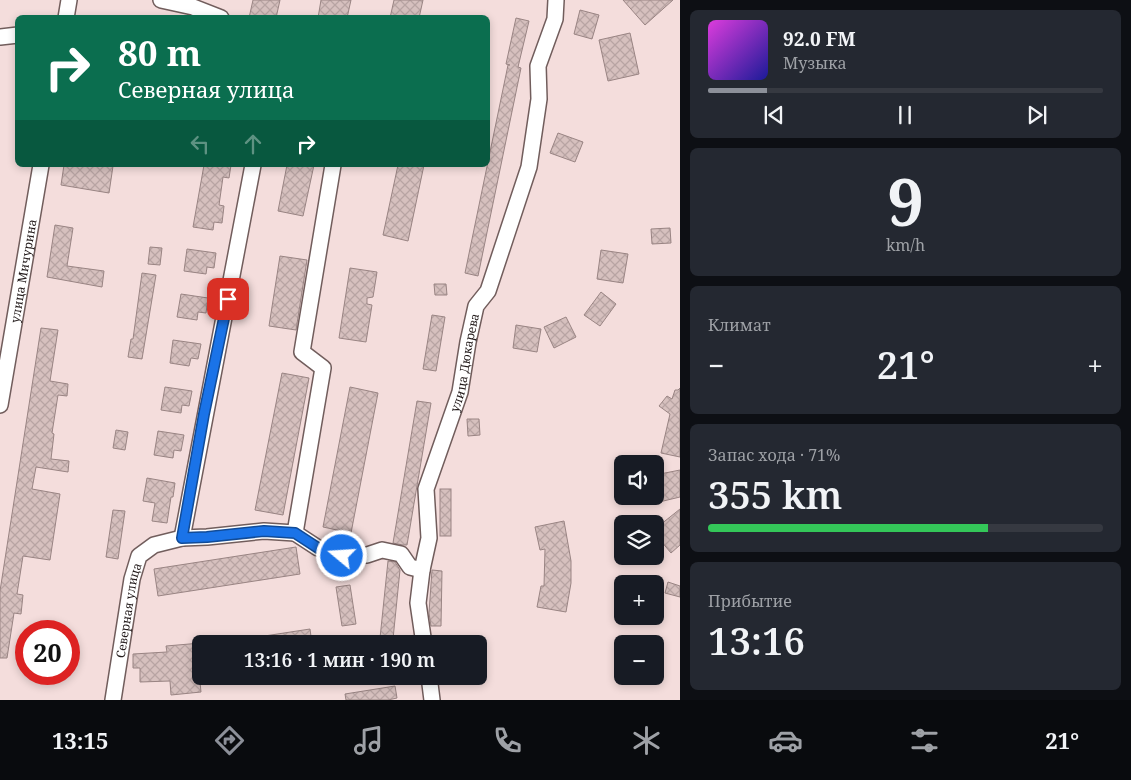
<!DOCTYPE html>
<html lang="ru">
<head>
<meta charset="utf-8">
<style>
  body { margin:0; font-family:"Noto Serif",serif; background:#242831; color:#f1f3f6; height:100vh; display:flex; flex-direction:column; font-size:19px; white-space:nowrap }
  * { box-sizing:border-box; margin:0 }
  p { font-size:16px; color:#9ea1a6 }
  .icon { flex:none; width:28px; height:28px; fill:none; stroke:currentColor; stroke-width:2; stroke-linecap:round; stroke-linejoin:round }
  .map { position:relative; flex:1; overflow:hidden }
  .side { display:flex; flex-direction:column; gap:10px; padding:10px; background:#0d0f14; width:451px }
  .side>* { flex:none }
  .guide { position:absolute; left:15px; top:15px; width:475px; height:152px; border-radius:8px; box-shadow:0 2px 8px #0003; background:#0b6e4f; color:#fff; overflow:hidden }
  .controls { position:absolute; left:614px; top:455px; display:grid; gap:10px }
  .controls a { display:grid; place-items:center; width:50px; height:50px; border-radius:8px; background:#171b24; box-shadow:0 2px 8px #0003; font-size:25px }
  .speed { position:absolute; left:15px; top:620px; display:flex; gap:10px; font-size:25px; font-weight:700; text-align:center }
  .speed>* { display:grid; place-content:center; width:65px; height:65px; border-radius:50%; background:#171b24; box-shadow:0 2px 8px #0003; line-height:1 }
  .speed .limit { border:8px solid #d22; background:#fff; color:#111 }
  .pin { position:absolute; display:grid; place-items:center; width:42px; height:42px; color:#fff; margin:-21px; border-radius:10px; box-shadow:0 2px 8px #0006 }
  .me { position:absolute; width:55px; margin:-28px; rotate:288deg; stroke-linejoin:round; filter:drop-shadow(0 0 4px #0008) }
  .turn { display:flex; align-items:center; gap:18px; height:105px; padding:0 20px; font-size:22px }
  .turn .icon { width:65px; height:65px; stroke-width:2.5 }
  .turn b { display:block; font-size:35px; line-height:42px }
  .lanes { display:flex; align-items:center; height:48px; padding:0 20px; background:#0003; justify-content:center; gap:25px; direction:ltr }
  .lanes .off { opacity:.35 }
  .big { font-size:38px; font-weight:600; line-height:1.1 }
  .side .widget { flex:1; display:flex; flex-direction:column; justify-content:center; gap:8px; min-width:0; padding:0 18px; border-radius:8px; background:#242831 }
  .side .dial { align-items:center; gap:0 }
  .dial b { font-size:65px; line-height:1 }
  .song { display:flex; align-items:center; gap:15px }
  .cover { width:60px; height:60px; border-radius:8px; background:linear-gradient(135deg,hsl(300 70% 55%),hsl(240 70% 35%)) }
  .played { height:5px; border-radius:2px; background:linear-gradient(90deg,#8c9099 15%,#363941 15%) }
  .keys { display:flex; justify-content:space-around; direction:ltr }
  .heat { display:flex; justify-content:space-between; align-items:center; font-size:28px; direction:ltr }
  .charge { height:8px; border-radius:4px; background:linear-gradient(90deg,#34c759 71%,#363941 0) }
  .trip { position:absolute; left:192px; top:635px; width:295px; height:50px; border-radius:8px; background:#171b24; box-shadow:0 2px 8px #0003; font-weight:600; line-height:50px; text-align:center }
  .menu { display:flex; height:80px; justify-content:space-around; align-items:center; background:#090b0e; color:#9ea1a6 }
  .menu .icon { width:35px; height:35px }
  .menu .active { color:#8c9099 }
  .menu b { font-size:22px; color:#f1f3f6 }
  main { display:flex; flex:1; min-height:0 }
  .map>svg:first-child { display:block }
  .building { fill:url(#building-cross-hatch); stroke:#998483 }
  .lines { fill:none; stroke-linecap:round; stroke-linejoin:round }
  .minor-casing { stroke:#715d5c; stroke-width:18 }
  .minor { stroke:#fff; stroke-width:15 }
  .route-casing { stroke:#114b97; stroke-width:12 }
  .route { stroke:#1a73e8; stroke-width:9 }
  .labels { text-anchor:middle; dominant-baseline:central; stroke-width:4.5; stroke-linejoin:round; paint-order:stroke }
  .street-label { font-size:12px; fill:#241c1c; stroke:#fff }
</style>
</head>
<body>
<main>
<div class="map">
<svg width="680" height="700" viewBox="0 0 680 700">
  <defs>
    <pattern id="building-cross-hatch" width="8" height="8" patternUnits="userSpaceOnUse" patternTransform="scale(1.25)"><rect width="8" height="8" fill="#d6c0be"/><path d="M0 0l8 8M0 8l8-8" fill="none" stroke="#b8a4a3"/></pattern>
  </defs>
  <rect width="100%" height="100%" fill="#f4dddc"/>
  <g class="building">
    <path d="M 253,0 L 280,0 L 276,18 L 249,18 Z"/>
    <path d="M 321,0 L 351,0 L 347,18 L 318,18 Z"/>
    <path d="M 394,0 L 423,0 L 419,18 L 390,18 Z"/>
    <path d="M 623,0 L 673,0 L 645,25 Z"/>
    <path d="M 580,10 L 599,15 L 592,39 L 574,34 Z"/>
    <path d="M 516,18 L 529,21 L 518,67 L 521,68 L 478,276 L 465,273 L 508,65 L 510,65 L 506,64 Z"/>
    <path d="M 630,33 L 639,74 L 608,81 L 599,40 Z"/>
    <path d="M 558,133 L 583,142 L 575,162 L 550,153 Z"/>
    <path d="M 64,165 L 113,166 L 109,193 L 61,185 Z"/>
    <path d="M 204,165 L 231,165 L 229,178 L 223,177 L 219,205 L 224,206 L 222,223 L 214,222 L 213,230 L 193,227 Z"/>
    <path d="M 287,165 L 314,165 L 303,216 L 278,211 Z"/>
    <path d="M 398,165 L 424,165 L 408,241 L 383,235 Z"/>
    <path d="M 55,225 L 73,228 L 67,266 L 104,271 L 102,287 L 47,277 Z"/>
    <path d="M 670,228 L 671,243 L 652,244 L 651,229 Z"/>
    <path d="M 150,247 L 162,248 L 160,265 L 148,264 Z"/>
    <path d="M 187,249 L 216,253 L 214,268 L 207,267 L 206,274 L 184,271 Z"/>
    <path d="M 601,250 L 628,254 L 623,283 L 597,279 Z"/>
    <path d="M 280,256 L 307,260 L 296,330 L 269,326 Z"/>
    <path d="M 350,268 L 377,272 L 373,297 L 367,298 L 367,304 L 372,305 L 366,342 L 339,338 Z"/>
    <path d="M 142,273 L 156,275 L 142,359 L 128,357 L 131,339 L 133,339 Z"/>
    <path d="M 434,284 L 446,284 L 447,295 L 435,295 Z"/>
    <path d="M 601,292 L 616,304 L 600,326 L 584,315 Z"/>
    <path d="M 181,294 L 208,298 L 206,313 L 198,312 L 197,320 L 177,317 Z"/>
    <path d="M 432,315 L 445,317 L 436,371 L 423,369 Z"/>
    <path d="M 566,317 L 576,337 L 554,348 L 544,327 Z"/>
    <path d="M 516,325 L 541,329 L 537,352 L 513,348 Z"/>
    <path d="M 41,328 L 58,330 L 50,381 L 68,384 L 67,396 L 58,395 L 52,433 L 54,434 L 51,459 L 69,461 L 68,472 L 36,467 L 32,489 L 60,494 L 50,560 L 23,556 L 17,594 L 23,595 L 21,614 L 14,613 L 7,658 L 0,658 L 0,591 Z"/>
    <path d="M 173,340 L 201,344 L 198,359 L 191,358 L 189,366 L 170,363 Z"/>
    <path d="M 282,373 L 309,378 L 283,515 L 255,510 Z"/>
    <path d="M 165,387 L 192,391 L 189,406 L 182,405 L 181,413 L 161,410 Z"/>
    <path d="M 350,387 L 378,393 L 351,533 L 323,527 Z"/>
    <path d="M 680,388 L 680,457 L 661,453 L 670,414 L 659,406 L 667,396 L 672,399 L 675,390 L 678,390 Z"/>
    <path d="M 417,401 L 431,403 L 407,545 L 403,545 L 393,543 Z"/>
    <path d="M 467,419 L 479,419 L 480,435 L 468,436 Z"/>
    <path d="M 116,430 L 128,432 L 125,450 L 113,448 Z"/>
    <path d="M 158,431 L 184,435 L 181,451 L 174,450 L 173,458 L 154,455 Z"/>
    <path d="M 680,470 L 680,497 L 655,503 L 655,475 Z"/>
    <path d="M 147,478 L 175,483 L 173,497 L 171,497 L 167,523 L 152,521 L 155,503 L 143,501 Z"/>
    <rect x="440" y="489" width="11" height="47"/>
    <path d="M 680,509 L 680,545 L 671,553 L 655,534 L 655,529 Z"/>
    <path d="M 113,510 L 125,511 L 118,559 L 106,557 Z"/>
    <path d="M 564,521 L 571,561 L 571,583 L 566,612 L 537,607 L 541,586 L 544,586 L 545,549 L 540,550 L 535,527 Z"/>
    <path d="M 296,547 L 300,574 L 158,596 L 154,569 Z"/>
    <path d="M 388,561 L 395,562 L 400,570 L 393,639 L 380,638 Z"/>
    <path d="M 432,570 L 442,571 L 441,626 L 431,626 L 429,613 Z"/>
    <path d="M 668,582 L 680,586 L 680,597 L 665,593 Z"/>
    <path d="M 350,585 L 356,624 L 342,626 L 336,587 Z"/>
    <path d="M 310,629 L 312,644 L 258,644 L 258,637 Z"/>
    <path d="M 201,643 L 201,672 L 199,672 L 201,692 L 171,695 L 170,681 L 140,682 L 140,668 L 133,668 L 133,654 L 167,652 L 166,646 Z"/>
    <path d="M 395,686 L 397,698 L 388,700 L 346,700 L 345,694 Z"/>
  </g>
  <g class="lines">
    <defs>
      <g id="minor">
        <path d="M 161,0 L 193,7 L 221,18"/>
        <path d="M 66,18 L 69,0"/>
        <path d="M 0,37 L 18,35"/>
        <path d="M 333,165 L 302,352 L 323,368 L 295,533 L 318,548 L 342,556 L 367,555 L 382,550 L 401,554 L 410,567 L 422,570"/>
        <path id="s1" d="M 0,405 L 41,165"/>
        <path d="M 182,538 L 253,165"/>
        <path id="s2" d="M 424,644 L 418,603 L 422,570 L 429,538 L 426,489 L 460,392 L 468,342 L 476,306 L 488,291 L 529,167 L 539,99 L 538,66 L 555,19 L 556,0"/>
        <path d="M 429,676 L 432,700"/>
        <path id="s3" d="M 113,700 L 132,579 L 139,556 L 154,545 L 182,538 L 207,537 L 264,531 L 295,533"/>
      </g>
    </defs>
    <use href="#minor" class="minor-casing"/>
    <use href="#minor" class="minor"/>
  </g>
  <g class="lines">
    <defs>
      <path id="route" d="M 228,299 L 204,414 L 182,538 L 207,537 L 264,531 L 295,533 L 318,548 L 342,556"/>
    </defs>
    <use href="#route" class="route-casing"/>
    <use href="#route" class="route"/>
  </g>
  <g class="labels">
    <g class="street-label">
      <text stroke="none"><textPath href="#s1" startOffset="136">улица Мичурина</textPath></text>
      <text stroke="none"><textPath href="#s2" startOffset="289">улица Дюкарева</textPath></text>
      <text stroke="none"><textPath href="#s3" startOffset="91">Северная улица</textPath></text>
    </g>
  </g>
</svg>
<div class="controls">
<a><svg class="icon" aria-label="sound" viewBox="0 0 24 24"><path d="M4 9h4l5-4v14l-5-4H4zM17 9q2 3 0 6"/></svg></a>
<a><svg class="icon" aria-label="layers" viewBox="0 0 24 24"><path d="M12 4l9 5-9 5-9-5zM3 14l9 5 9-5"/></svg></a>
<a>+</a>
<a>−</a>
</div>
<div class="speed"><div class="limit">20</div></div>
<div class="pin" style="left:228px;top:299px;background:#d93025"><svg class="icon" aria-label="arrive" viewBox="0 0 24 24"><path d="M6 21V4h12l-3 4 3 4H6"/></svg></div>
<svg class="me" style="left:342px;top:556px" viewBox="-20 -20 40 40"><circle r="17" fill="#1a73e8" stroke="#fff" stroke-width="3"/><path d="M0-11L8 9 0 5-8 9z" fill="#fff"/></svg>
<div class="trip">13:16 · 1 мин · 190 m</div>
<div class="guide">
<div class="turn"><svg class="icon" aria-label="right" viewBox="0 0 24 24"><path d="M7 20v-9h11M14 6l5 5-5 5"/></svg><div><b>80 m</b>Северная улица</div></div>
<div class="lanes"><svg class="icon off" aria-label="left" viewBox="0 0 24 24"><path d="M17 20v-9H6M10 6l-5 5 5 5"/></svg><svg class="icon off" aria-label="ahead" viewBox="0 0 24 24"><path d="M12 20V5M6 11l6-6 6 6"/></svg><svg class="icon" aria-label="right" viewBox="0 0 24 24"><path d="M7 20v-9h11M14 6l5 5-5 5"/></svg></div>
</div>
</div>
<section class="side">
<div class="widget">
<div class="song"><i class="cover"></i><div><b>92.0 FM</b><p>Музыка</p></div></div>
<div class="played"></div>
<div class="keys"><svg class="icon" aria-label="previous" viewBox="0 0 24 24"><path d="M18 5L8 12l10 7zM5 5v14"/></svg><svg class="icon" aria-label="pause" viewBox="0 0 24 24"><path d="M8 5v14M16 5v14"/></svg><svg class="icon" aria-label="next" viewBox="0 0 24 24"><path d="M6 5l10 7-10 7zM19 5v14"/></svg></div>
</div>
<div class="widget dial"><b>9</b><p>km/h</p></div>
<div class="widget"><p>Климат</p>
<div class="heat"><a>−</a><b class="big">21°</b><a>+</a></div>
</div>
<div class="widget"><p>Запас хода · 71%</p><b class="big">355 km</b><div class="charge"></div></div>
<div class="widget"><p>Прибытие</p><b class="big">13:16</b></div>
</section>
</main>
<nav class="menu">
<b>13:15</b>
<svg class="icon active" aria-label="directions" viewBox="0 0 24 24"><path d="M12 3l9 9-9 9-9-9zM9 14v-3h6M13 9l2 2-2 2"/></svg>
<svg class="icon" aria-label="music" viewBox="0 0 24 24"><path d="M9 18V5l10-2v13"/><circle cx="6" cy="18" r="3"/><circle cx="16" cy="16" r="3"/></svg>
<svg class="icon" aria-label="phone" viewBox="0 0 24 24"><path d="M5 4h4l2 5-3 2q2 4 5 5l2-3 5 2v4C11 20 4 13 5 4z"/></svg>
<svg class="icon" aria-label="climate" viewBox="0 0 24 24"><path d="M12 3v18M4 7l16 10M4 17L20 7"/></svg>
<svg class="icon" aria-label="car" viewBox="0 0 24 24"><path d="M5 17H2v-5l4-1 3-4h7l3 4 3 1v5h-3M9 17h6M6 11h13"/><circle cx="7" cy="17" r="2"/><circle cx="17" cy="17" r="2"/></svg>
<svg class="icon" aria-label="filters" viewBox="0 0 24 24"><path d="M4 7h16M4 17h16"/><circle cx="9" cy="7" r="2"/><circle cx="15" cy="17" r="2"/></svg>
<b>21°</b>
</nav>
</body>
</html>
